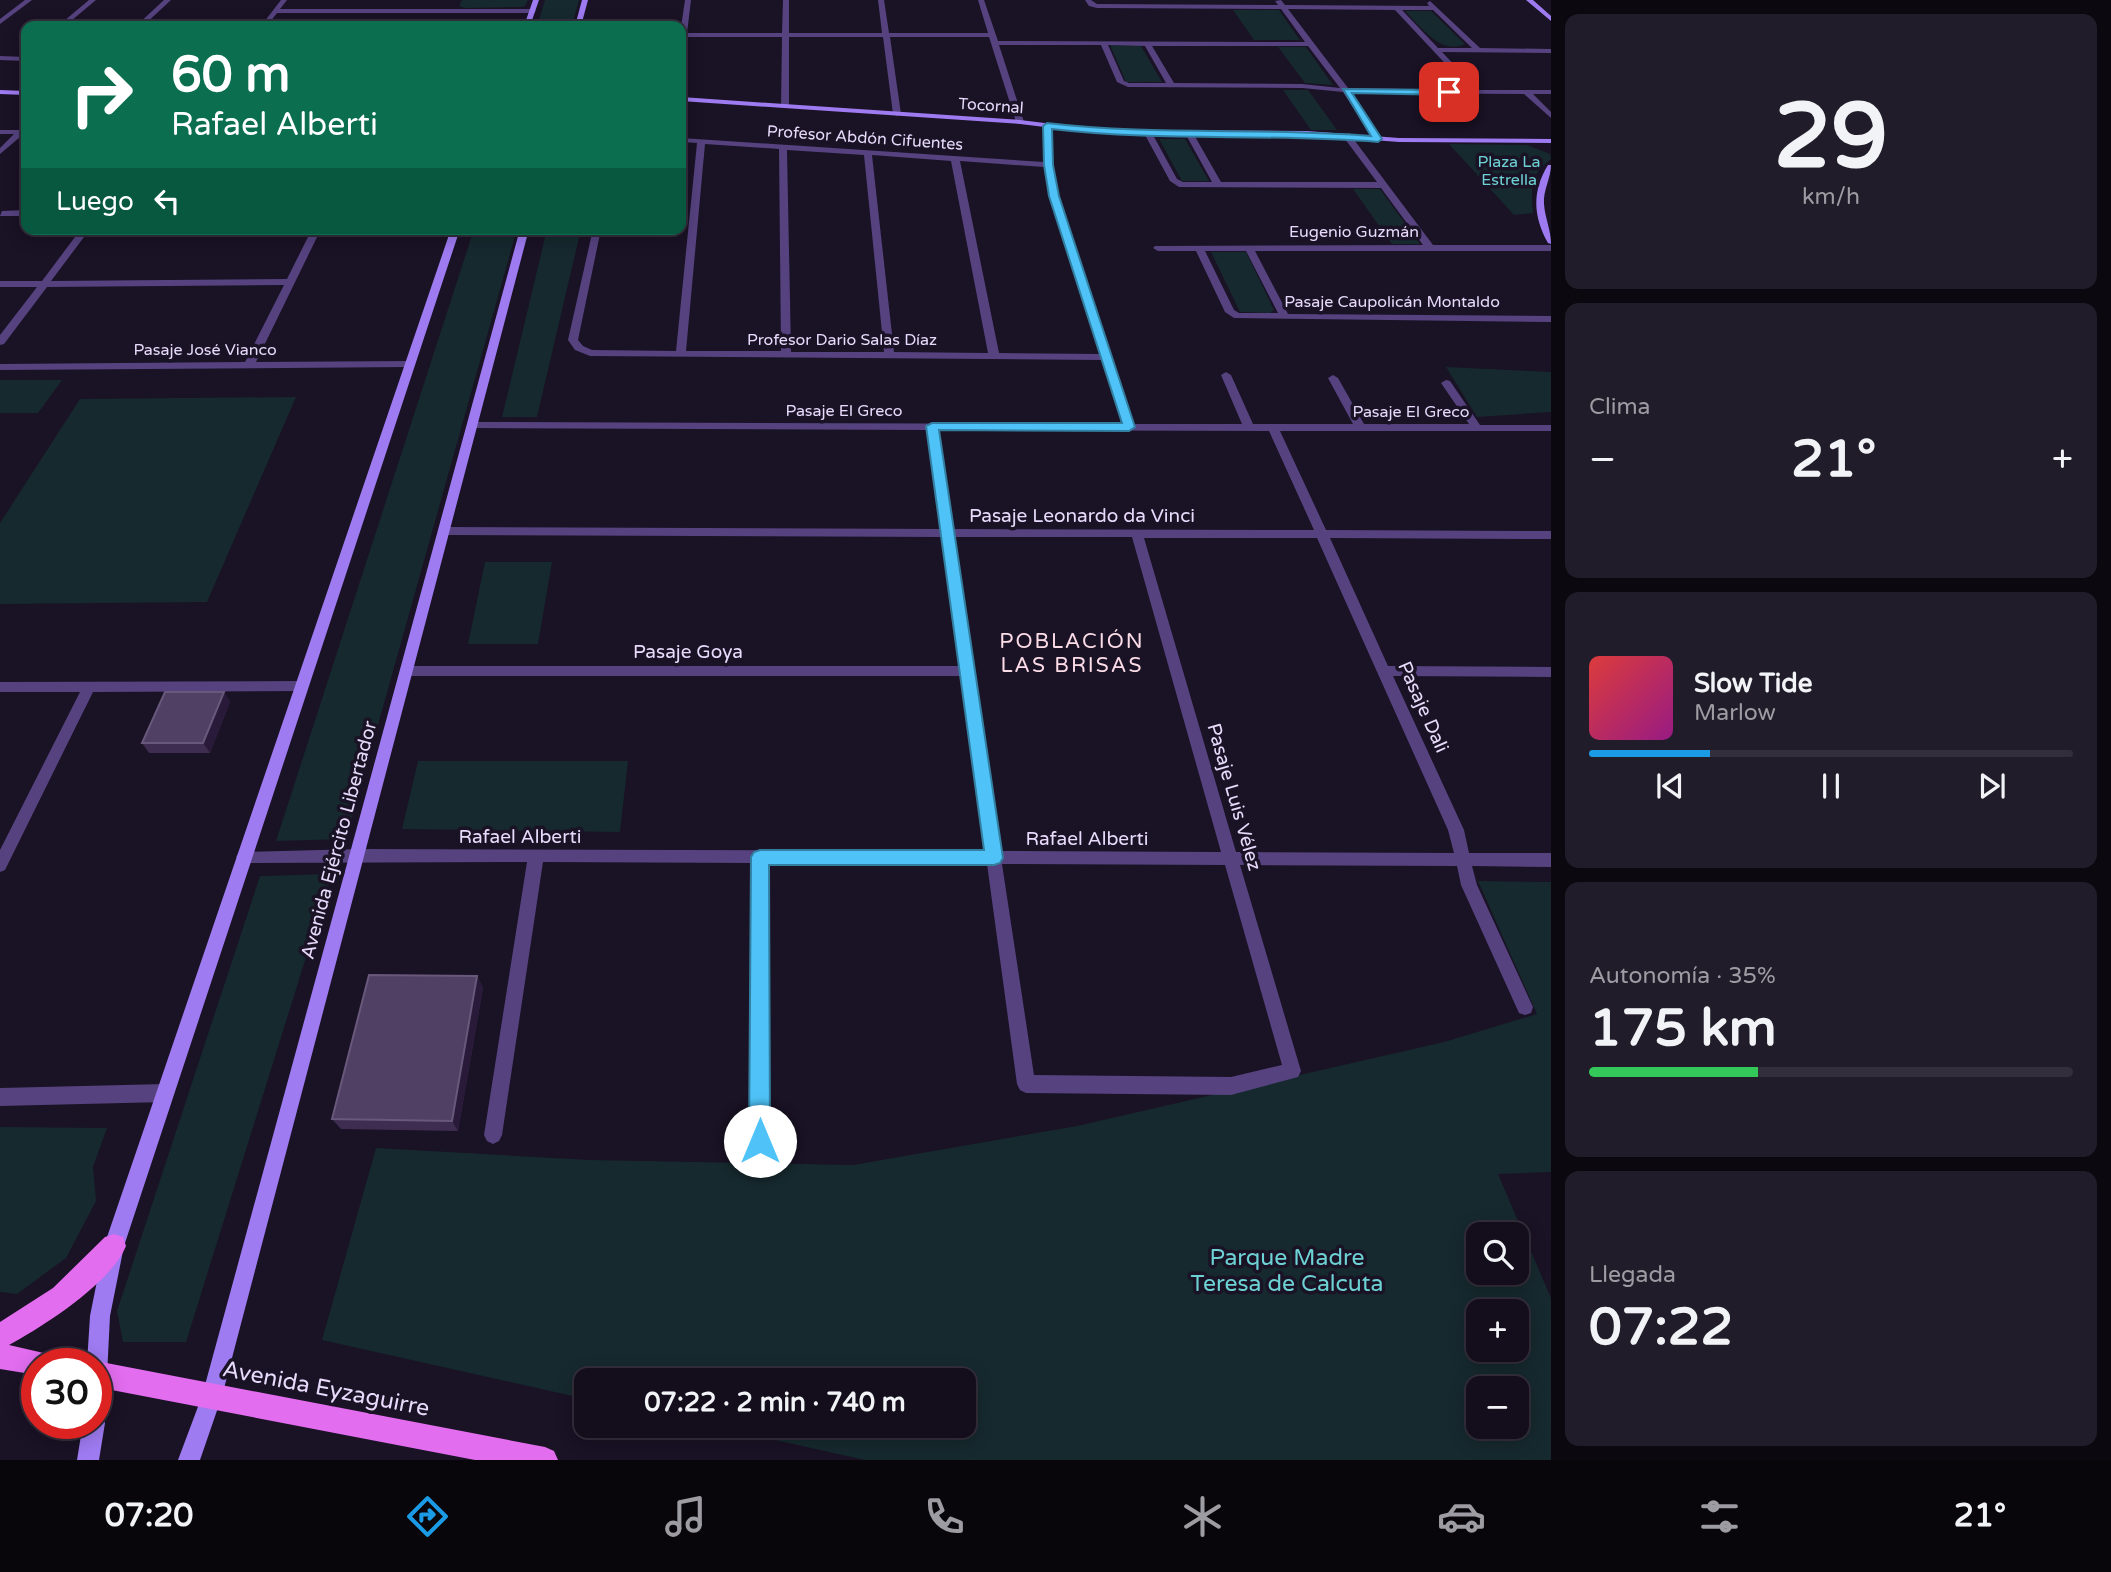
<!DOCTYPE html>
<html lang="es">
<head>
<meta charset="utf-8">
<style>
  body { margin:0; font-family:"Varela Round",sans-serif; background:#211c29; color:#f1f3f6; height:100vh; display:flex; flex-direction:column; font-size:26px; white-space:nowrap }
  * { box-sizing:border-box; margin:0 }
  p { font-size:23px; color:#9d9ca3 }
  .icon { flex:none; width:38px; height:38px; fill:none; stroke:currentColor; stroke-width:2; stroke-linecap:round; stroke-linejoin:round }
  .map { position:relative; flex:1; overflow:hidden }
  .drawer { display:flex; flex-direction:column; gap:14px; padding:14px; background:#0b080f; width:560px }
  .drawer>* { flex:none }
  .guide { position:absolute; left:21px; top:21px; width:665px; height:214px; border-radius:14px; box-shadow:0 4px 18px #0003,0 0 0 2px #332e3b; background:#0b6e4f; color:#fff; overflow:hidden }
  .controls { position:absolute; left:1466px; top:1222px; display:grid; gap:14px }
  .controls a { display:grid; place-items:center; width:63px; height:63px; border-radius:14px; background:#140e1c; box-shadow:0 4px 18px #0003,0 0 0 2px #332e3b; font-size:35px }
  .speed { position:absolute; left:21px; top:1348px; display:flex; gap:14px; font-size:35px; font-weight:700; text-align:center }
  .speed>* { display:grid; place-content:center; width:91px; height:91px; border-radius:50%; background:#140e1c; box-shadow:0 4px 18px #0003,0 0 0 2px #332e3b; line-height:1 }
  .speed .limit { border:10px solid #d22; background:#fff; color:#111 }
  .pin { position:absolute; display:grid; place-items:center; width:60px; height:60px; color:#fff; margin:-30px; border-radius:14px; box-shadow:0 4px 10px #0006 }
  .me { position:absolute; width:77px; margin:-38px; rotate:0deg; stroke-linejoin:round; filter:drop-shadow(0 0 5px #0008) }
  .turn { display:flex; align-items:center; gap:24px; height:147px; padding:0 35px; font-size:32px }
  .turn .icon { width:91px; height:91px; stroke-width:2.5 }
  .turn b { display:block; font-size:49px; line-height:60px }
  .then { display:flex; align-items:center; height:66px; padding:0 35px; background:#0003; gap:14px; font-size:26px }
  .big { font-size:52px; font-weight:800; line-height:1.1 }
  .drawer .card { flex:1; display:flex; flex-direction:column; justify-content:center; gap:10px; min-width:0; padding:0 24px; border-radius:14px; background:#211c29 }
  .drawer .dial { align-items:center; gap:0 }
  .dial b { font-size:91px; line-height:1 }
  .song { display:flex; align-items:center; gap:21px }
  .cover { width:84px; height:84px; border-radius:10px; background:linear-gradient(135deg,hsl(0 70% 55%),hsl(310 70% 35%)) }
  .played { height:7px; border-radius:4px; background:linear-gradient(90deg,#1b9be6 25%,#332e3b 25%) }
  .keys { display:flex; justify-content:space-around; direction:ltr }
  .heat { display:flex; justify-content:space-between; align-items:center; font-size:38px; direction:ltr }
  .charge { height:10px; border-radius:5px; background:linear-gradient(90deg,#34c759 35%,#332e3b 0) }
  .trip { position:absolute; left:574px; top:1368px; width:402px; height:70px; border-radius:14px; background:#140e1c; box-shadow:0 4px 18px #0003,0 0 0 2px #332e3b; font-weight:800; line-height:70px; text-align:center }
  .menu { display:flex; height:112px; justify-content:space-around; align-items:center; background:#08060b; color:#9d9ca3 }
  .menu .icon { width:49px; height:49px }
  .menu .current { color:#1b9be6 }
  .menu b { font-size:32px; color:#f1f3f6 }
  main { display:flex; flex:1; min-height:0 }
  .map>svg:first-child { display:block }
  .green { fill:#16292e; fill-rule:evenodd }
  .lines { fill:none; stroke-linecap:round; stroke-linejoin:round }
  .street { fill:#55427f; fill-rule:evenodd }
  .secondary { fill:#9e7bf1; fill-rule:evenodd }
  .primary { fill:#e26def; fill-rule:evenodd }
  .wall { fill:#3e2d51 }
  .shaded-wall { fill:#281a38 }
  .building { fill:#504063; stroke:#68587b; stroke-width:2 }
  .route { fill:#4fc3f7; stroke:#337fa1; stroke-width:2 }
  .labels { text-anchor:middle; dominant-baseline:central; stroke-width:7; stroke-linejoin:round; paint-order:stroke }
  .far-street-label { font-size:16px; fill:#e7dafb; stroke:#1a1225 }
  .far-park-label { font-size:16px; fill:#6dd2d4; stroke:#1a1225 }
  .street-label { font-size:19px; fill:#e7dafb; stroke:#1a1225 }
  .neighbourhood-label { font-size:21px; letter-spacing:2px; fill:#fbdce7; stroke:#1a1225 }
  .near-park-label { font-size:23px; fill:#6dd2d4; stroke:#1a1225 }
  .near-street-label { font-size:23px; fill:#e7dafb; stroke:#1a1225 }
</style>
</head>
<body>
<main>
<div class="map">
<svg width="1551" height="1460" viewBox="0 0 1551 1460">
  <rect width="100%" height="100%" fill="#1a1225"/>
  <g class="green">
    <path d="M 462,0 L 528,0 L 525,6 L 521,7 L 465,8 L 459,6 Z"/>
    <path d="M 545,0 L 579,0 L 572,26 L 537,26 Z"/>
    <path d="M 1233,10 L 1279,10 L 1300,40 L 1254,40 Z"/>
    <path d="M 1405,11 L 1431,11 L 1465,44 C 1441,56 1420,26 1405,11 Z"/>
    <path d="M 1110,45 L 1141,46 L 1162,82 L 1126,82 Z"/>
    <path d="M 1278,47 L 1306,47 L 1333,85 L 1305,83 Z"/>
    <path d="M 1283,90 L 1308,90 L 1337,130 L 1311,130 Z"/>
    <path d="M 1159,139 L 1185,139 L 1209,181 L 1182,181 Z"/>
    <path d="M 1449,144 L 1527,145 L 1550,154 L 1551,159 C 1530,174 1531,189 1533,213 L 1514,215 Z"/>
    <path d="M 1353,189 L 1380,189 L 1420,244 L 1392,244 Z"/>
    <path d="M 474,229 L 517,229 L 346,839 L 276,841 Z"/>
    <path d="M 547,229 L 581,229 L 537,417 L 502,417 Z"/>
    <path d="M 1211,252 L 1246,252 L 1274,310 L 1270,313 L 1240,312 Z"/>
    <path d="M 1446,367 L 1551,372 L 1551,412 L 1477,417 Z"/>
    <path d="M 0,380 L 62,380 L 38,413 L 0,413 Z"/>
    <path d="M 296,397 L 207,602 L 0,604 L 0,523 L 80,399 Z"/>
    <path d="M 485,562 L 552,562 L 538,644 L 468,644 Z"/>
    <path d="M 418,761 L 628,761 L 620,832 L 402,829 Z"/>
    <path d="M 332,874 L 186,1342 L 123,1342 L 117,1311 L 260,876 Z"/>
    <path d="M 1478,881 L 1551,882 L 1551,1172 L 1498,1174 L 1551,1298 L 1551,1460 L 865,1460 L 712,1426 L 964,1426 L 964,1381 L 586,1381 L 586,1399 L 322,1340 L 376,1148 L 590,1160 L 853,1165 L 1077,1126 L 1444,1042 L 1537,1014 ZM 1479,1234 L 1517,1234 L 1517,1272 L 1479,1272 ZM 1479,1311 L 1517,1311 L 1517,1349 L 1479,1349 ZM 1479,1388 L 1517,1388 L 1517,1426 L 1479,1426 Z"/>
    <path d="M 0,1127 L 107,1128 L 93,1167 L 96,1201 L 66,1258 L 17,1294 L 0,1292 Z"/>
  </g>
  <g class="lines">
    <g class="street">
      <path d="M 25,0 L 32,0 L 0,24 L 0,19 Z"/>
      <path d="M 89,0 L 96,0 L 65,26 L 58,26 Z"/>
      <path d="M 164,0 L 171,0 L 143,26 L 136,26 Z"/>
      <path d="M 281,0 L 287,0 L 280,9 L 533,9 L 536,11 L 533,13 L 277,13 L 267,26 L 261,26 Z"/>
      <path d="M 685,0 L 691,0 L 687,33 L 782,33 L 783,0 L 789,0 L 789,33 L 882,33 L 878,0 L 884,0 L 889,33 L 988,33 L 978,0 L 984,0 L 998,41 L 1305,42 L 1281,9 L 1097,8 L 1089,6 L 1085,0 L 1091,0 L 1097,4 L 1278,5 L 1275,1 L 1281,0 L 1285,5 L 1429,6 L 1427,3 L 1430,1 L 1480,48 L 1551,49 L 1551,53 L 1442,52 L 1478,90 L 1551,90 L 1551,94 L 1533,94 L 1551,112 L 1551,118 L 1524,94 L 1351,93 L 1382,139 L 1378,141 L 1375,141 L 1343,92 L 1302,88 L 1128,87 L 1117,82 L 1101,45 L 999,45 L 1024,122 L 1020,124 L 1016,122 L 989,37 L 890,37 L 901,114 L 897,116 L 893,114 L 883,37 L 789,37 L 789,106 L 785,108 L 781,106 L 782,37 L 686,37 L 685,50 L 681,52 L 681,27 ZM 1288,9 L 1395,10 L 1470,90 L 1348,88 ZM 1402,10 L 1433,10 L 1472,48 L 1438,48 ZM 1108,45 L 1145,46 L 1166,83 L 1129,83 L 1124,81 ZM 1152,46 L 1308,46 L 1340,88 L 1302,84 L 1174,83 Z"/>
      <path d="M 0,56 L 26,57 L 26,61 L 0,60 Z"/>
      <path d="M 1047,124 L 1051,126 L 1052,165 L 1058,196 L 1133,424 L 1242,424 L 1221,375 L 1226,372 L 1231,375 L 1253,424 L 1353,424 L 1328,378 L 1333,375 L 1338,378 L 1364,424 L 1469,424 L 1441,383 L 1446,380 L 1450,381 L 1480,425 L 1551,425 L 1551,431 L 1280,431 L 1326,530 L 1551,531 L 1551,539 L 1330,538 L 1388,666 L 1551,667 L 1551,677 L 1393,676 L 1464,830 L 1469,853 L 1551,853 L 1551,867 L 1472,866 L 1477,885 L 1533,1007 L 1531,1013 L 1525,1015 L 1519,1013 L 1461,885 L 1457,866 L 1240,865 L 1301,1071 L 1298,1077 L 1231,1095 L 1026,1093 L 1020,1090 L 1017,1084 L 987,864 L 768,863 L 769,1141 L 766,1147 L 760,1150 L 754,1147 L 751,1141 L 752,863 L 543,862 L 502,1135 L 499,1141 L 493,1144 L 487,1141 L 484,1135 L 527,862 L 244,863 L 239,862 L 236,857 L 239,852 L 359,849 L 985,851 L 961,676 L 408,676 L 401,671 L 408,666 L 960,666 L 942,537 L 446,535 L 440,531 L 446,527 L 941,529 L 927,430 L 474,428 L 469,425 L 474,422 L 1122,424 L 1102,360 L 590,356 L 575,350 L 568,340 L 593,229 L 601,229 L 578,340 L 583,346 L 592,350 L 676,351 L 697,143 L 681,142 L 681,138 L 1044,162 L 1043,126 ZM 705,144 L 779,149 L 781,351 L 686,351 ZM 787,150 L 864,155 L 884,352 L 791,352 ZM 872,155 L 951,161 L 988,353 L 894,352 ZM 960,161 L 1044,167 L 1050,196 L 1100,354 L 999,353 ZM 938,430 L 1269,431 L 1314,530 L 953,529 ZM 954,537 L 1132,537 L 1221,852 L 1000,851 ZM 1144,538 L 1317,538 L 1448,830 L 1454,853 L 1236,852 ZM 1002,864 L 1225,865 L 1282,1065 L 1231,1077 L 1034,1075 Z"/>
      <path d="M 23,126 L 26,126 L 26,132 L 0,154 L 0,148 L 14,134 L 0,134 L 0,130 L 20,130 Z"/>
      <path d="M 1148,131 L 1152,133 L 1177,179 L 1183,182 L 1212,182 L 1185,133 L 1189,131 L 1193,133 L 1221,182 L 1377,182 L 1342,135 L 1349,133 L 1433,245 L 1551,245 L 1551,251 L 1255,251 L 1288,314 L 1551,316 L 1551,322 L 1234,318 L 1225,312 L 1196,251 L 1158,251 L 1153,248 L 1155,246 L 1423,245 L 1381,188 L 1179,187 L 1170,181 L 1144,133 ZM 1205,251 L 1246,251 L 1278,313 L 1239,313 L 1234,310 Z"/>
      <path d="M 26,210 L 26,216 L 0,216 L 2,211 Z"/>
      <path d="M 81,229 L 90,229 L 51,281 L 287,279 L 312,229 L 321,229 L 256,362 L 410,361 L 415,364 L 410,367 L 0,370 L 0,364 L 245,362 L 284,285 L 47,287 L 4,344 L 0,345 L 0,335 L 37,287 L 0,287 L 0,281 L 42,281 Z"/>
      <path d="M 302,681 L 309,686 L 302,691 L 93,692 L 5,870 L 0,872 L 0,850 L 80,692 L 0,692 L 0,682 Z"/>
      <path d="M 165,1084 L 171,1087 L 174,1093 L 171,1099 L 165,1102 L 0,1106 L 0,1088 Z"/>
    </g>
    <g class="secondary">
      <path d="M 533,0 L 539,0 L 530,26 L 524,26 Z"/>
      <path d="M 582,0 L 588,0 L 581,26 L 575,26 Z"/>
      <path d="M 1526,0 L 1533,0 L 1551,16 L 1551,21 Z"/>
      <path d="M 0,90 L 26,91 L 26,95 L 0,94 Z"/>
      <path d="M 681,97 L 1020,120 L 1102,130 L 1307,131 L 1399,138 L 1551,139 L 1551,143 L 1399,142 L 1307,135 L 1102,134 L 1020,124 L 681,101 Z"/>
      <path d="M 1548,165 L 1551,165 C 1551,178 1543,190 1544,204 C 1545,218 1551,230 1551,244 L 1548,243 C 1533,216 1532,191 1548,165 Z"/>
      <path d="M 451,229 L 460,229 L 124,1246 L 110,1316 L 106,1395 L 103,1402 L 96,1405 L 96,1363 L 87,1363 L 90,1316 L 104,1246 Z"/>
      <path d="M 520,229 L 529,229 L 222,1396 L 200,1460 L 178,1460 L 202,1396 Z"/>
      <path d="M 96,1413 L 101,1416 L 105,1423 L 99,1460 L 77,1460 L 83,1423 L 96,1423 Z"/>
    </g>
    <g class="primary">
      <path d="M 114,1234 L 123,1237 L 126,1246 C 111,1283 44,1326 9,1345 L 48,1354 L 52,1363 L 37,1363 L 37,1375 L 0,1369 L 0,1322 L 53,1288 L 105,1237 Z"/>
      <path d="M 96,1361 L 545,1447 L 554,1451 L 558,1460 L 475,1460 L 96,1387 L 96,1363 L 91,1363 Z"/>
    </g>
  </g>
  <g class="wall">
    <path d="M 224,692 L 230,702 L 210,753 L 149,753 L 142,743 Z"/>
    <path d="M 477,976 L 483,988 L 458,1131 L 341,1129 L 332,1119 Z"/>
  </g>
  <g class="shaded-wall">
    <path d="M 224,692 L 230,702 L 210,753 L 203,743 Z"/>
    <path d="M 477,976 L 483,988 L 458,1131 L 452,1121 Z"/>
  </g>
  <g class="building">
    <path d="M 165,692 L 224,692 L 203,743 L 142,743 Z"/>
    <path d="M 369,975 L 477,976 L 452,1121 L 332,1119 Z"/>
  </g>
  <path class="route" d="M 1343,89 L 1449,90 L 1453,92 L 1449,95 L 1352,93 L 1382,139 L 1378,142 C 1269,133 1160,142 1052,129 L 1053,165 L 1059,196 L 1135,427 L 1129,431 L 939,430 L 1003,858 L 1000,863 L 994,865 L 769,865 L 770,1141 L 767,1148 L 760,1151 L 753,1148 L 749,1141 L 751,857 L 754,852 L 760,850 L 984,850 L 926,426 L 932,423 L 1122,423 L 1049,196 L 1044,165 L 1043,126 L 1047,123 C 1155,136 1263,127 1371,136 Z"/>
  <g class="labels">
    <g class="far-street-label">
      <text transform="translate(991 106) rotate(4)">Tocornal</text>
      <text transform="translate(865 138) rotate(4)">Profesor Abdón Cifuentes</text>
      <text x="1354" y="232">Eugenio Guzmán</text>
      <text x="1392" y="302">Pasaje Caupolicán Montaldo</text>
      <text x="842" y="340">Profesor Dario Salas Díaz</text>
      <text x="205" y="350">Pasaje José Vianco</text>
      <text x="844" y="411">Pasaje El Greco</text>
      <text x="1411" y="412">Pasaje El Greco</text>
    </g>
    <g class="far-park-label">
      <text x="1509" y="162">Plaza La<tspan x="1509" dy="18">Estrella</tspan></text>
    </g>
    <g class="street-label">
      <text x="1082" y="516">Pasaje Leonardo da Vinci</text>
      <text x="688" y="652">Pasaje Goya</text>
      <text transform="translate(1423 707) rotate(66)">Pasaje Dali</text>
      <text transform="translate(1234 797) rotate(74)">Pasaje Luis Vélez</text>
      <text x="520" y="837">Rafael Alberti</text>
      <text x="1087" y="839">Rafael Alberti</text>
      <text transform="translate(339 840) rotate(-75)">Avenida Ejército Libertador</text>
    </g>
    <g class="neighbourhood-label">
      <text x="1072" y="641">POBLACIÓN<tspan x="1072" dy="24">LAS BRISAS</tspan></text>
    </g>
    <g class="near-park-label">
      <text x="1287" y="1258">Parque Madre<tspan x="1287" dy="26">Teresa de Calcuta</tspan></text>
    </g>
    <g class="near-street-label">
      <text transform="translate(326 1389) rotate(11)">Avenida Eyzaguirre</text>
    </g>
  </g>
</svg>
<div class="controls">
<a><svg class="icon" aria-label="search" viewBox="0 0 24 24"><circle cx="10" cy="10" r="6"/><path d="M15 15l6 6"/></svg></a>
<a>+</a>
<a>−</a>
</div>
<div class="speed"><div class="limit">30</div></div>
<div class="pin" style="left:1449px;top:92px;background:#d93025"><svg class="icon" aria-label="arrive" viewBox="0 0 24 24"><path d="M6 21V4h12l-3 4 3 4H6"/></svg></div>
<svg class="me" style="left:760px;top:1141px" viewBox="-20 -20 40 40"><circle r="19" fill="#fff"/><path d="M0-13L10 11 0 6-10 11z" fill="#4fc3f7"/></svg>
<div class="trip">07:22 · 2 min · 740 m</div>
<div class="guide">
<div class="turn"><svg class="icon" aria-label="right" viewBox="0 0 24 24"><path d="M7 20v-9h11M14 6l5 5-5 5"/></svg><div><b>60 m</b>Rafael Alberti</div></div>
<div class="then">Luego<svg class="icon" aria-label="left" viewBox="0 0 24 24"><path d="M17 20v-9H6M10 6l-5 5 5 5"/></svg></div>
</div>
</div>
<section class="drawer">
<div class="card dial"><b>29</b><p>km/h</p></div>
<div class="card"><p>Clima</p>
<div class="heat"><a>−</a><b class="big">21°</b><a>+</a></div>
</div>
<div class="card">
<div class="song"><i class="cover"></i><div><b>Slow Tide</b><p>Marlow</p></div></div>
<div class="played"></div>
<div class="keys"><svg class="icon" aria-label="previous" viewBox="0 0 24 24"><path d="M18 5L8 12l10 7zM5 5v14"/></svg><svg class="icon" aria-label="pause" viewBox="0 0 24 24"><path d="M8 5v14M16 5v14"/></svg><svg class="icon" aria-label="next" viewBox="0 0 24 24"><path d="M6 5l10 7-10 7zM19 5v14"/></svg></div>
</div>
<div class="card"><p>Autonomía · 35%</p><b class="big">175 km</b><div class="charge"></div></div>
<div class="card"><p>Llegada</p><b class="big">07:22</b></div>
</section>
</main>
<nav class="menu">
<b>07:20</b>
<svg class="icon current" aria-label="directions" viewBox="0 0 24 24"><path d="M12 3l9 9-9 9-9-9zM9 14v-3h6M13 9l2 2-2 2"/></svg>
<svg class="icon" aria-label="music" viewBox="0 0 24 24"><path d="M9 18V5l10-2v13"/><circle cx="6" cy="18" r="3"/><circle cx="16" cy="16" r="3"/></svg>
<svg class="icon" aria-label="phone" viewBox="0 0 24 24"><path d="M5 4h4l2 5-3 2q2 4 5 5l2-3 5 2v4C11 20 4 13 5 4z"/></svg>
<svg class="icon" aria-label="climate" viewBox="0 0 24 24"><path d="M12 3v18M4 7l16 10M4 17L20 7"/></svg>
<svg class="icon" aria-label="car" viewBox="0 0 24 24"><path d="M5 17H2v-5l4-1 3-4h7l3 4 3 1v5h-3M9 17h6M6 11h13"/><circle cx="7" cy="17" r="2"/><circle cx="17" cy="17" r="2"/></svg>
<svg class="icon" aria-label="filters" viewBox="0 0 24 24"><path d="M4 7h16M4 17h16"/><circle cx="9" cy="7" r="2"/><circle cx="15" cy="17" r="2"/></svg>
<b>21°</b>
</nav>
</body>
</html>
